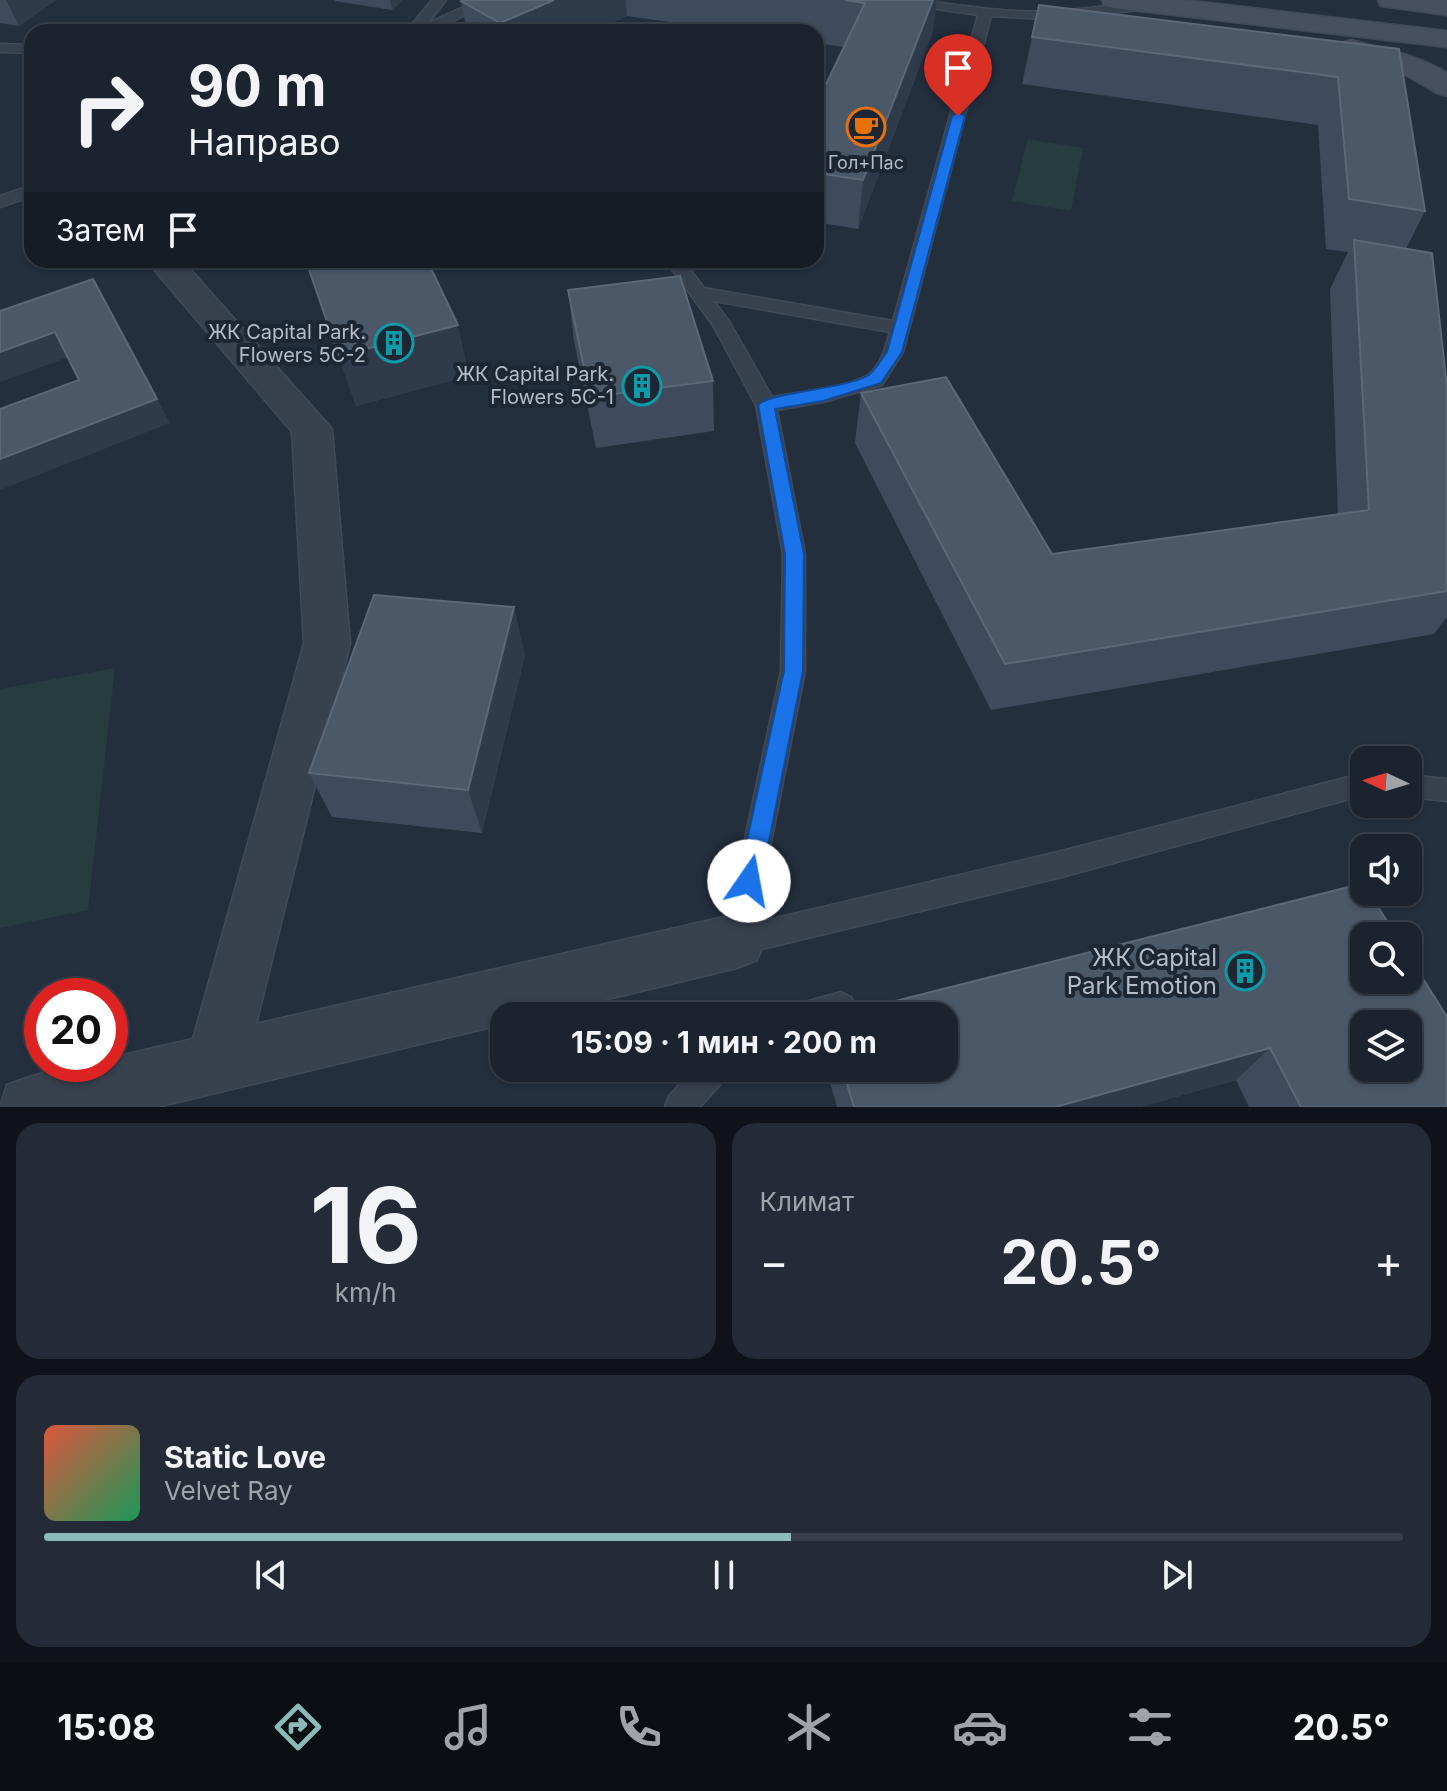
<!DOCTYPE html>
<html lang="ru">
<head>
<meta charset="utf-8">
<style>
  body { margin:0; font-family:Inter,sans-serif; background:#242b36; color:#f1f3f6; height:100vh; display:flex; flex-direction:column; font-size:30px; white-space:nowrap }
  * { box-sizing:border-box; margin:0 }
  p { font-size:26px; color:#a0a4aa }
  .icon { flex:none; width:44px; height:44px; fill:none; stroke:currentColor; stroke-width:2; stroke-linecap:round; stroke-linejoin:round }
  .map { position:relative; height:1107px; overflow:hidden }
  .sheet { display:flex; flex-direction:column; gap:16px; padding:16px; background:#0f1319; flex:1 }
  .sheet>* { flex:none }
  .hud { position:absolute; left:24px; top:24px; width:800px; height:244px; border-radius:24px; box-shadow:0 2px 6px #0004,0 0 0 2px #39404a; background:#1b232e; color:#f1f3f6; overflow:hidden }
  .needle { width:52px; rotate:274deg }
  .tools { position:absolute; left:1350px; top:746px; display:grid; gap:16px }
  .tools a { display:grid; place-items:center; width:72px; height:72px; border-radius:16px; background:#1b232e; box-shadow:0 2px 6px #0004,0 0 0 2px #39404a; font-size:40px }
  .speed { position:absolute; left:24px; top:978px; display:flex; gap:16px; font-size:40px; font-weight:700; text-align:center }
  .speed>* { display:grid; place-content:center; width:104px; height:104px; border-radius:50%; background:#1b232e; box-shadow:0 2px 6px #0004,0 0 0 2px #39404a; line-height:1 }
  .speed .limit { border:12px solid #d22; background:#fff; color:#111 }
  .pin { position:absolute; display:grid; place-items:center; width:68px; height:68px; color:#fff; margin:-82px -34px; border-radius:50% 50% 50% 0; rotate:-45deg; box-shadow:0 0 8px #0007 }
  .pin .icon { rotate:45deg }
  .me { position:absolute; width:88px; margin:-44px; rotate:12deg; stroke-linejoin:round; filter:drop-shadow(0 0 6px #0008) }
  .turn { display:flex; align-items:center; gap:28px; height:168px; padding:0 32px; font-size:36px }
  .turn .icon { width:104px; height:104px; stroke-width:2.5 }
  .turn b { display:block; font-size:56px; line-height:68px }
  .then { display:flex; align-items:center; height:76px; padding:0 32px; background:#0003; gap:16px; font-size:30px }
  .big { font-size:60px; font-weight:700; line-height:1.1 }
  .sheet .card { flex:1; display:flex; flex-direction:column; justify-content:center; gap:12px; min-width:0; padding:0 28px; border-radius:24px; background:#242b36 }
  .sheet .dial { align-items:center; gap:0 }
  .dial b { font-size:104px; line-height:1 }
  .song { display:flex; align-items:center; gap:24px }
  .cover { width:96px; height:96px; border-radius:12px; background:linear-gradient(135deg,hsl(10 70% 55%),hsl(150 70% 35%)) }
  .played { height:8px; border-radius:4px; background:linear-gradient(90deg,#8bbbb9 55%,#39404a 55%) }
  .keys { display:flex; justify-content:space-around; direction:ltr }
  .heat { display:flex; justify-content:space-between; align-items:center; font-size:44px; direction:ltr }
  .sheet .tiles { flex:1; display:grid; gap:16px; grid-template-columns:1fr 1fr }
  .card:last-child { grid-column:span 2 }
  .trip { position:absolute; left:490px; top:1002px; width:468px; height:80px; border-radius:24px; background:#1b232e; box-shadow:0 2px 6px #0004,0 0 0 2px #39404a; font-weight:700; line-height:80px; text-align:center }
  .tabs { display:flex; height:128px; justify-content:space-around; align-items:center; background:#0b0e12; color:#a0a4aa }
  .tabs .icon { width:56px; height:56px }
  .tabs .current { color:#8bbbb9 }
  .tabs b { font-size:36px; color:#f1f3f6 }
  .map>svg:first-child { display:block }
  .green { fill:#263c3f }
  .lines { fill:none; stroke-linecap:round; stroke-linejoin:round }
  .service-casing { stroke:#414a57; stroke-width:3 }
  .minor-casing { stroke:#414a57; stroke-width:3 }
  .secondary-casing { stroke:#414a57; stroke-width:3 }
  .service { fill:#38414e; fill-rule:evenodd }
  .minor { fill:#38414e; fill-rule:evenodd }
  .secondary { fill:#465061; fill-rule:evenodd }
  .wall { fill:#3f4b5c }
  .shaded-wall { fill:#2f3b4b }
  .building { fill:#4b5868; stroke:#5c6777; stroke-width:2; fill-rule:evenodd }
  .route { fill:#1a73e8; stroke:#114b97; stroke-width:2 }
  .labels { text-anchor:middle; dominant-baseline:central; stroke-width:8; stroke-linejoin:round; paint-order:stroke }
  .far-poi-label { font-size:18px; fill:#b4bcc9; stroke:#1d2633 }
  .poi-label { font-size:20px; fill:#b4bcc9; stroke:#1d2633; text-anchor:end }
  .near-poi-label { font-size:24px; fill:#b4bcc9; stroke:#1d2633; text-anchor:end }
</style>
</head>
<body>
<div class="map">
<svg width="1447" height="1107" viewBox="0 0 1447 1107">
  <rect width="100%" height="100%" fill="#242f3e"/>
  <g class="green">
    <path d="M 1028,139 L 1083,148 L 1071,211 L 1012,201 Z"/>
    <path d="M 115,668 L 88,910 L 0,928 L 0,689 Z"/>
  </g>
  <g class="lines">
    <defs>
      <g id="service">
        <path d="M 432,0 L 446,0 L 428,23 L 479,0 L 497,0 L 430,32 L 406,32 Z"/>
        <path d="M 896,0 C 936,0 975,9 1014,11 C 1059,13 1101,7 1145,1 L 1152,5 L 1145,9 L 1060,20 L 991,16 L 903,352 L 882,385 L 823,402 L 777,410 L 805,554 L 805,671 L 755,923 L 1058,852 L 1364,773 L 1364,795 L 1058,878 L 737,955 L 727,951 L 723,941 L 781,671 L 783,554 L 756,405 L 713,325 L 665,260 L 683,260 L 704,288 L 893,321 L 978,15 L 903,4 ZM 714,301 L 890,332 C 886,346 880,369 866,376 C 841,389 799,392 772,397 L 730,323 Z"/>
        <path d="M 0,44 L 32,45 L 32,53 L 0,52 Z"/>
        <path d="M 32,185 L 32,196 L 0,207 L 0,196 Z"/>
        <path d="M 1408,775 L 1447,779 L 1447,801 L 1408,797 Z"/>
        <path d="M 841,992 L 851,997 L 856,1007 L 852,1016 L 786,1016 L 791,1006 Z"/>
        <path d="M 694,1068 L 729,1068 L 725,1079 L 700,1107 L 665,1107 L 669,1096 Z"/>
      </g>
      <path id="minor" d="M 146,260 L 182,260 L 332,429 L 350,644 L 256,1024 L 737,914 L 757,922 L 765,941 L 757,960 L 737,968 L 537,1016 L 504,1016 L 504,1024 L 157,1107 L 0,1107 L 7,1085 C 40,1072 74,1064 110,1064 L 110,1058 L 193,1039 L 304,644 L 292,432 Z"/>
      <g id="secondary">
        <path d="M 1102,0 L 1184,0 L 1447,31 L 1447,47 L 1115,8 L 1105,6 Z"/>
        <path d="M 1378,0 L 1447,0 L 1447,15 L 1381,6 Z"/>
        <path d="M 1351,40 C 1384,49 1417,55 1447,73 L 1447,96 L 1437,93 L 1404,74 L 1341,55 L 1337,49 L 1341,43 Z"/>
      </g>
    </defs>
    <use href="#service" class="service-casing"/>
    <use href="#minor" class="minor-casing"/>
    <use href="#secondary" class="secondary-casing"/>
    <use href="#service" class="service"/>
    <use href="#minor" class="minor"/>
    <use href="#secondary" class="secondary"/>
  </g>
  <g class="wall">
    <path d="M 0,0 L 56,0 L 19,26 L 0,23 Z"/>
    <path d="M 335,0 L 402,0 L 392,10 L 335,1 Z"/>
    <path d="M 463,0 L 937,0 L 932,34 L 858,229 L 816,222 L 816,105 L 844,47 L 816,43 L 816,32 L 739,32 L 627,16 L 591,32 L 467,32 L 461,1 Z"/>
    <path d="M 1032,37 L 1399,49 L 1425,211 L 1406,249 L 1447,387 L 1447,617 L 1434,634 L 991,710 L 855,443 L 861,393 L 1052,554 L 1338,515 L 1330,289 L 1348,252 L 1326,249 L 1318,125 L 1022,84 Z"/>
    <path d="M 306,261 L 469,376 L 356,406 Z"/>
    <path d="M 568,290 L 713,381 L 714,431 L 596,448 L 574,341 Z"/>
    <path d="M 525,655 L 482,833 L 332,817 L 309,773 Z"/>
    <path d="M 1364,883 L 1447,1107 L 1249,1107 L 1236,1080 L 1140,1107 L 837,1107 L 826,1068 L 944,1068 Z"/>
  </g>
  <g class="shaded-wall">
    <path d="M 6,0 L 56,0 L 19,26 Z"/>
    <path d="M 390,0 L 402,0 L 392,10 Z"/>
    <path d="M 554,0 L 626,0 L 627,16 L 591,32 L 501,32 L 500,23 Z"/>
    <path d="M 933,0 L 937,0 L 932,34 L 858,229 L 863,180 Z"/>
    <path d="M 458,325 L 469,376 L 356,406 L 339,356 Z"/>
    <path d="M 55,332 L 69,357 L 0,382 L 0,352 Z"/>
    <path d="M 157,399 L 170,423 L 0,490 L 0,459 Z"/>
    <path d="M 514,607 L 525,655 L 482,833 L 468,790 Z"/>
    <path d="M 1270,1048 L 1236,1080 L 1140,1107 L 1055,1107 Z"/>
  </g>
  <g class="building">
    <path d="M 463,0 L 554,0 L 500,23 L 461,1 Z"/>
    <path d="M 845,0 L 933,0 L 863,180 L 816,173 L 816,105 L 865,3 Z"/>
    <path d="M 1039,5 L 1399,49 L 1425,211 L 1349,199 L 1338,77 L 1032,37 Z"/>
    <path d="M 1354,240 L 1432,253 L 1447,387 L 1447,591 L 1005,664 L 861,393 L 946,377 L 1052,554 L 1369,510 Z"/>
    <path d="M 310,260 L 427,260 L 458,325 L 339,356 L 306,261 Z"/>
    <path d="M 680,276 L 713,381 L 590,397 L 568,290 Z"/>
    <path d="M 93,279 L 157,399 L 0,459 L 0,409 L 79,380 L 55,332 L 0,352 L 0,311 Z"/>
    <path d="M 374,595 L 514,607 L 468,790 L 309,773 Z"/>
    <path d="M 1364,883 L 1364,892 L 1369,892 L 1396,936 L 1364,936 L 1364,980 L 1408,980 L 1408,955 L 1447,1017 L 1447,1107 L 1301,1107 L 1270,1048 L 1055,1107 L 854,1107 L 842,1068 L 944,1068 L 944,1016 L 836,1016 ZM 1364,1024 L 1408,1024 L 1408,1068 L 1364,1068 Z"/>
  </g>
  <path class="route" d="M 958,112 L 965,116 L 902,352 L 881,383 L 823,401 L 775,409 L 804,554 L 803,671 L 761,881 L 757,889 L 749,892 L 741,889 L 738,881 L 784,671 L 785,554 L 758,405 C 770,392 844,389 867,376 C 875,372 881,359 887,352 L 952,116 Z"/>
  <defs>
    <symbol id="cafe-ring" viewBox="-11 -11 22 22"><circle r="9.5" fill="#1d2633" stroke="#e8710a" stroke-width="1.5"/><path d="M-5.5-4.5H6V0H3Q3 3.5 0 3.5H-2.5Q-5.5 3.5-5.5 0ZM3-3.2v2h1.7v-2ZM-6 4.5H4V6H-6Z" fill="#e8710a"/></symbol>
    <symbol id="building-ring" viewBox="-11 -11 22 22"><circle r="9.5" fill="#1d2633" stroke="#0f9aa8" stroke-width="1.5"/><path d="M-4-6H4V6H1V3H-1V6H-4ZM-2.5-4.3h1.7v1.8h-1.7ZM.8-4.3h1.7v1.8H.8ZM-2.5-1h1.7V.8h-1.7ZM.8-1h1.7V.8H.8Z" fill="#0f9aa8"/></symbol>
  </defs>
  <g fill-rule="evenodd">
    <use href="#cafe-ring" x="844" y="105" width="44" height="44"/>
    <use href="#building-ring" x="372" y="321" width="44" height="44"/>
    <use href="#building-ring" x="620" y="364" width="44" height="44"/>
    <use href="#building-ring" x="1223" y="949" width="44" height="44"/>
  </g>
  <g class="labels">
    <g class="far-poi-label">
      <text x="866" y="162">Гол+Пас</text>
    </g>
    <g class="poi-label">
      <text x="366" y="332">ЖК Capital Park.<tspan x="366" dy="23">Flowers 5C-2</tspan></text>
      <text x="614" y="374">ЖК Capital Park.<tspan x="614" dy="23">Flowers 5C-1</tspan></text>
    </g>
    <g class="near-poi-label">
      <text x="1217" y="957">ЖК Capital<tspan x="1217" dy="28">Park Emotion</tspan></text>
    </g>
  </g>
</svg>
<div class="tools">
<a><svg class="needle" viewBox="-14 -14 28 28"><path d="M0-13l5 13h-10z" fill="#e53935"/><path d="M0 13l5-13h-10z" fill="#a0a4aa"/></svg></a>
<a><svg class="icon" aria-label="sound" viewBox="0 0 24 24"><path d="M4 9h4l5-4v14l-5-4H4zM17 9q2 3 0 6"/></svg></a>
<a><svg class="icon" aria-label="search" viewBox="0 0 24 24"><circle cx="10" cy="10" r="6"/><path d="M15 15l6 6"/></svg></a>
<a><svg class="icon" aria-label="layers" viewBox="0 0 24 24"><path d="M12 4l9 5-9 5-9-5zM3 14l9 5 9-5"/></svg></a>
</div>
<div class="speed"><div class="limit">20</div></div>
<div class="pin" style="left:958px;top:116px;background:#d93025"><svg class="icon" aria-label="arrive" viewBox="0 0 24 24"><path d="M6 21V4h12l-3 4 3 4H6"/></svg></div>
<svg class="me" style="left:749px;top:881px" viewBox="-20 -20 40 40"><circle r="19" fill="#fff"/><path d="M0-13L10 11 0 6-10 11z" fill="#1a73e8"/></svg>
<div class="trip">15:09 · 1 мин · 200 m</div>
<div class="hud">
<div class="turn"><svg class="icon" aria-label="right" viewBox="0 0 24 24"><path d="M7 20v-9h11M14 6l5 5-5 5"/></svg><div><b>90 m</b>Направо</div></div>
<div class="then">Затем<svg class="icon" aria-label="arrive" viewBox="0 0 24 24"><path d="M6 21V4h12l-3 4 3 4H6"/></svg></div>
</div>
</div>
<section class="sheet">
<div class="tiles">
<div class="card dial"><b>16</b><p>km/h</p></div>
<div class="card"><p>Климат</p>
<div class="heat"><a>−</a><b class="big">20.5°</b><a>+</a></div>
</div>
<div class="card">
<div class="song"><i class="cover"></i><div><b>Static Love</b><p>Velvet Ray</p></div></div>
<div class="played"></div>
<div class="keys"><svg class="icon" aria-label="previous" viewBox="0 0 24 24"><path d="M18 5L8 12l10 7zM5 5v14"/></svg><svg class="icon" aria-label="pause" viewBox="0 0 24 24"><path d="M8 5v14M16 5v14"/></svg><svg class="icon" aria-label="next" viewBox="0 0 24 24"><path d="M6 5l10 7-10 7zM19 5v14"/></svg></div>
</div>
</div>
</section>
<nav class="tabs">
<b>15:08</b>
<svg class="icon current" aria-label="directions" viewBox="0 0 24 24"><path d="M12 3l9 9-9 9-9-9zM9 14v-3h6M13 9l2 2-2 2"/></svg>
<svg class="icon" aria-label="music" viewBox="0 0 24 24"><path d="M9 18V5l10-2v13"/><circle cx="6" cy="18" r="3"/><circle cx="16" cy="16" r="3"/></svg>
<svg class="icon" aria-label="phone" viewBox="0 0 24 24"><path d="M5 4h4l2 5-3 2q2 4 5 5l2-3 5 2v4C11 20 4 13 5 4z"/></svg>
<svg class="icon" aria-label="climate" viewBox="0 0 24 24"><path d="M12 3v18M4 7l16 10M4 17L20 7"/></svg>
<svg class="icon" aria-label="car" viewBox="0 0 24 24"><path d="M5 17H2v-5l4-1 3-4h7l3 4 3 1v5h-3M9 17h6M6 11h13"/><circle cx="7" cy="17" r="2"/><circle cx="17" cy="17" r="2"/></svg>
<svg class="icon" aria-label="filters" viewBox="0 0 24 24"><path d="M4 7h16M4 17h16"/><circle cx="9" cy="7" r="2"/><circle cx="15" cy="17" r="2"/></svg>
<b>20.5°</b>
</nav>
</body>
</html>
